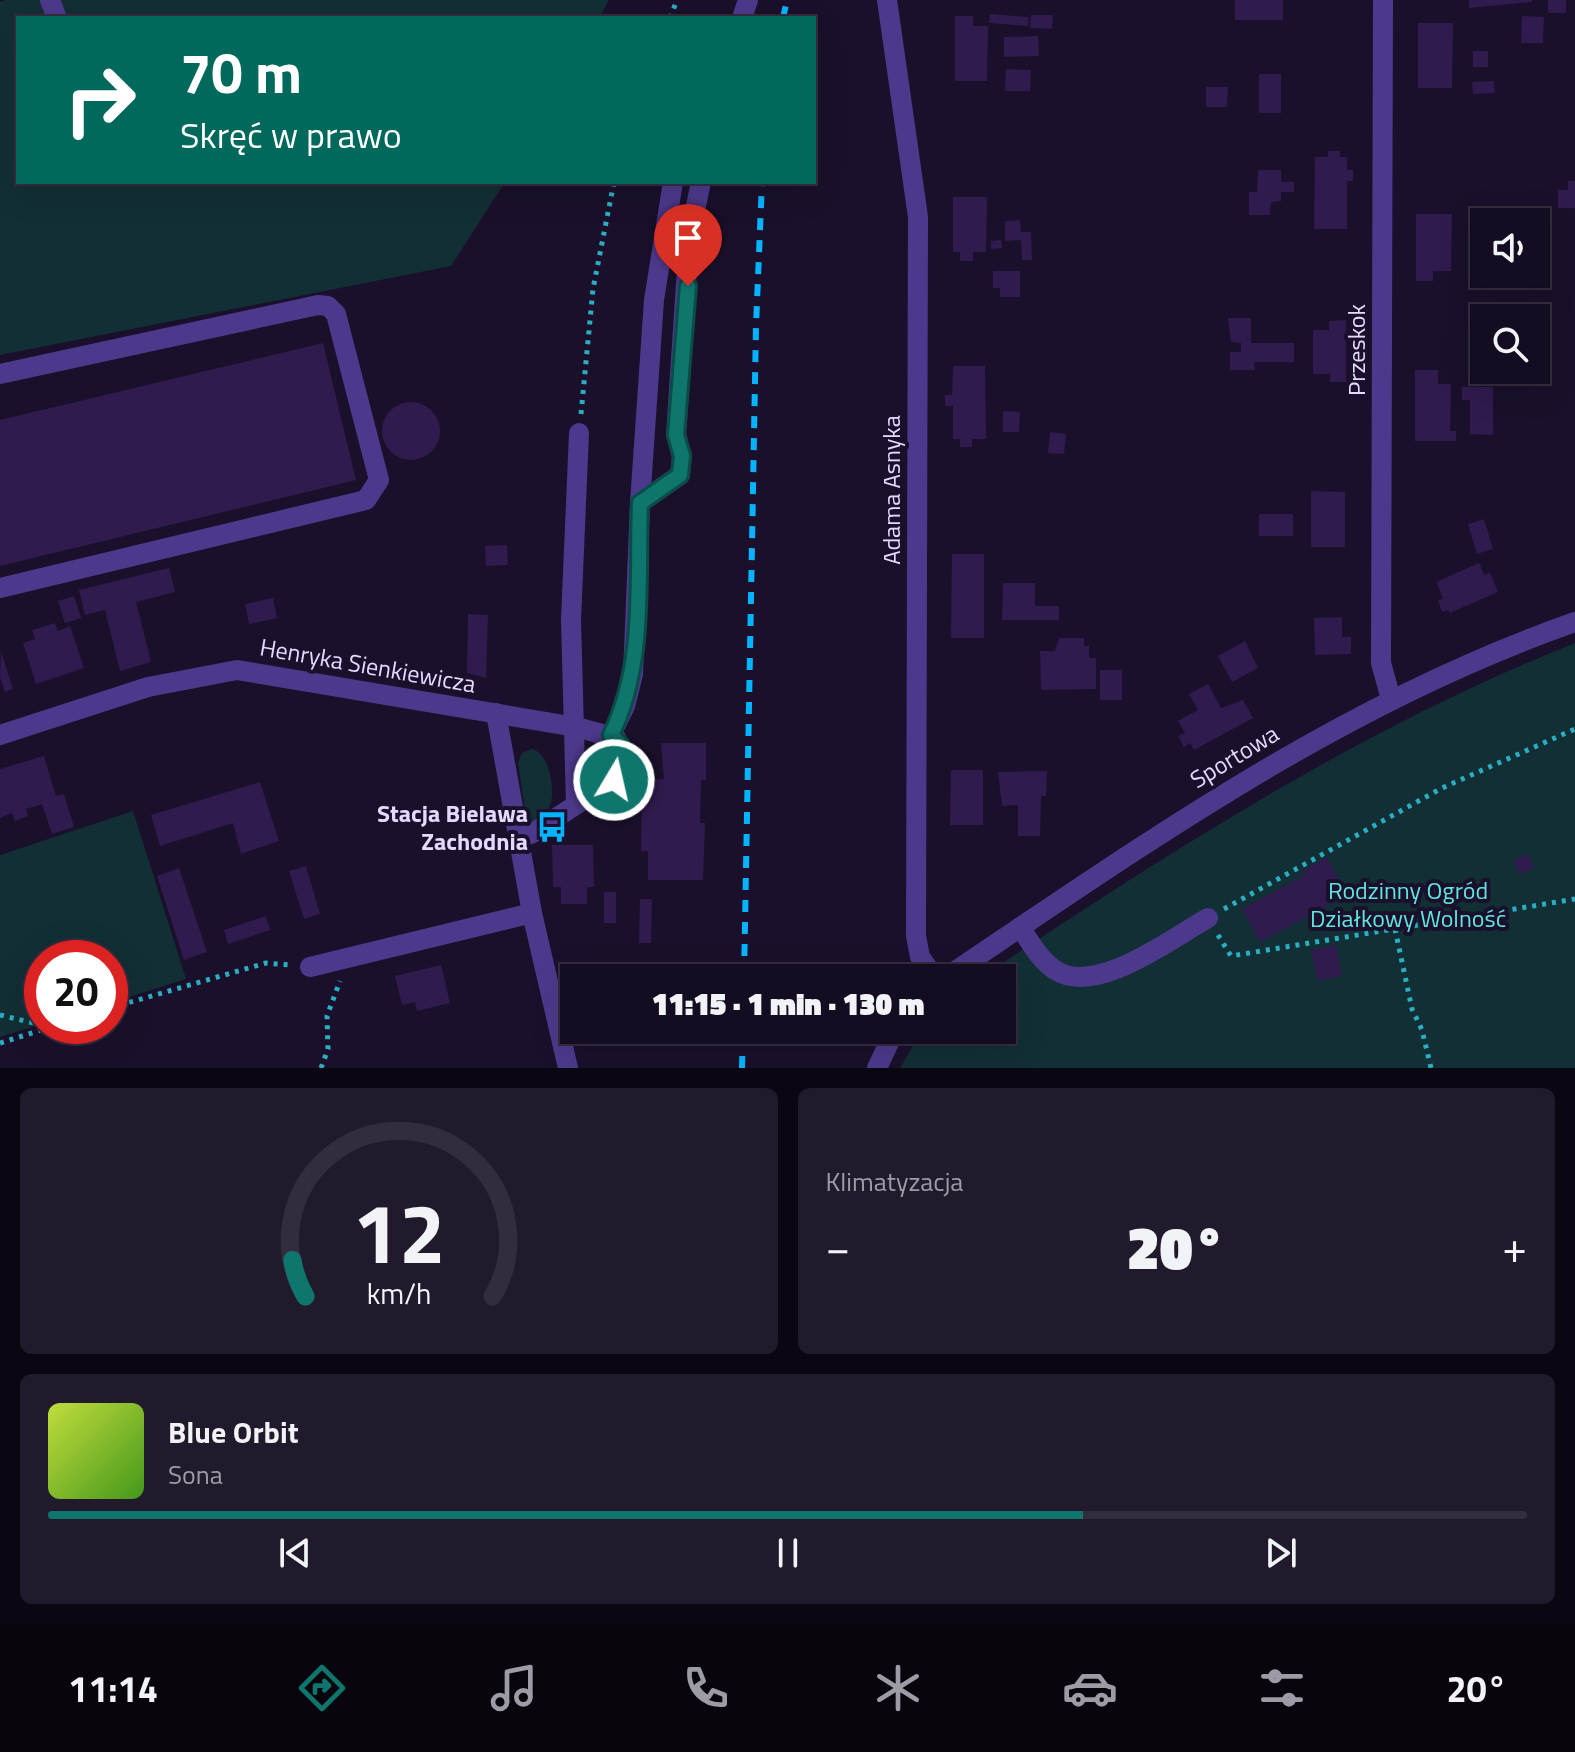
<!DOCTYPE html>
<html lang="pl">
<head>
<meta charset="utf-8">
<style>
  body { margin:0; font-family:"Titillium Web",sans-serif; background:#211a2d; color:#f1f3f6; height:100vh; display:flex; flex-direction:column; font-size:30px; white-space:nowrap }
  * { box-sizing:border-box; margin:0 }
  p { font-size:26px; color:#9d9ba5 }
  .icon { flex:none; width:44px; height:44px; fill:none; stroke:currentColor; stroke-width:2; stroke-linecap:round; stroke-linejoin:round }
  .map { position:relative; height:1068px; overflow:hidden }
  .details { display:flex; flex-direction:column; gap:20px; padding:20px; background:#0b0712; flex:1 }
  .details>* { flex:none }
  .guide { position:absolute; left:16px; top:16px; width:800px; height:168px; border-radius:0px; box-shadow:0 8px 32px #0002,0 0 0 2px #332c3e; background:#00695c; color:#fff; overflow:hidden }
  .tools { position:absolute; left:1470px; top:208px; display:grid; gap:16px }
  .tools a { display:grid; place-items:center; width:80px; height:80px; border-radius:0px; background:#140c20; box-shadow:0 8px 32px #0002,0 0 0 2px #332c3e; font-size:40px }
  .speed { position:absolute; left:24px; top:940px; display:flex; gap:16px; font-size:40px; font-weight:700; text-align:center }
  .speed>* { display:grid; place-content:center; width:104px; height:104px; border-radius:50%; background:#140c20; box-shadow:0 8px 32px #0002,0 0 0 2px #332c3e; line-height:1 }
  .speed .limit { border:12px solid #d22; background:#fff; color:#111 }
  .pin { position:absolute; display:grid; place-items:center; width:68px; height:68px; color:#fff; margin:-82px -34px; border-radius:50% 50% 50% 0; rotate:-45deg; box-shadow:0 0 8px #0007 }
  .pin .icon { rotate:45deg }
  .me { position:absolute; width:88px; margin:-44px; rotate:9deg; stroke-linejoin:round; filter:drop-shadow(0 0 6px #0008) }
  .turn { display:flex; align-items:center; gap:28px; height:168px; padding:0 32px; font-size:36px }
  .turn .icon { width:104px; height:104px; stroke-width:2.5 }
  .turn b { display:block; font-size:56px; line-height:68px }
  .big { font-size:60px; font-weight:800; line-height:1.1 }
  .details .widget { flex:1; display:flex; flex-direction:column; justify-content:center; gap:12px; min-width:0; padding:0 28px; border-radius:12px; background:#211a2d }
  .details .dial { align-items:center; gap:0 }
  .dial svg { height:208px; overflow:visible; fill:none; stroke:#332c3e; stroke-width:7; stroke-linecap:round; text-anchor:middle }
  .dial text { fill:#f1f3f6; stroke:none }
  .song { display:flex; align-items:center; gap:24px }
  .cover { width:96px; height:96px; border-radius:12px; background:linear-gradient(135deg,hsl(70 70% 55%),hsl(100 70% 35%)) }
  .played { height:8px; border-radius:4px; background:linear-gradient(90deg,#0f766e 70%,#332c3e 70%) }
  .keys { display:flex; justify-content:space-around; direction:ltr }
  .heat { display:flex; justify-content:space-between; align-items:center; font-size:44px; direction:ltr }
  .details .tiles { flex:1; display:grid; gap:20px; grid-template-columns:1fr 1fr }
  .widget:last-child { grid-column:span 2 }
  .trip { position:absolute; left:560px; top:964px; width:456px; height:80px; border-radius:0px; background:#140c20; box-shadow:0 8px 32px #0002,0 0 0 2px #332c3e; font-weight:800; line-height:80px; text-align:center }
  .tabs { display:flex; height:128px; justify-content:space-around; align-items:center; background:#08050d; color:#9d9ba5 }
  .tabs .icon { width:56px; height:56px }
  .tabs .on { color:#0f766e }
  .tabs b { font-size:36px; color:#f1f3f6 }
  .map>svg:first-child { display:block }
  .green { fill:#122f35 }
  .building { fill:#2f1b4d }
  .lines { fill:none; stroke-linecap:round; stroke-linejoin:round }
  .path { stroke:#2badc2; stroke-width:5; stroke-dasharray:4 6; stroke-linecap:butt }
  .minor { stroke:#4d398c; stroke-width:20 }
  .rail { stroke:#05b4ff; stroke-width:6; stroke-dasharray:12 10; stroke-linecap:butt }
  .route-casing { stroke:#0a4d48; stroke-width:20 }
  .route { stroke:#0f766e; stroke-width:14 }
  .labels { text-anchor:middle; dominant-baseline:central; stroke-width:8; stroke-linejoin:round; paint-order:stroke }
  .street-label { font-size:24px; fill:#e5d9ff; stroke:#1a102b }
  .poi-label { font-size:24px; font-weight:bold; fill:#e5d9ff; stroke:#1a102b; text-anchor:end }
  .park-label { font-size:24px; fill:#5fe6df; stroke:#1a102b }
</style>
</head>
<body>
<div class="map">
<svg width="1575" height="1068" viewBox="0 0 1575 1068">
  <rect width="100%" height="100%" fill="#1a102b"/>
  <g class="green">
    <path d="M 6,0 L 609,0 L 599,18 L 18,18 L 18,182 L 505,182 L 451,266 L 0,355 L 0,2 Z"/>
    <path d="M 1575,643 L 1575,1068 L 900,1068 L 922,1030 L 1002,1030 L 1002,978 L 980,978 C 1170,851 1362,728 1575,643 Z"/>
    <path d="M 532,749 C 549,752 556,791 550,806 C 548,814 537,820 532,826 L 527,823 L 518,763 L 522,753 Z"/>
    <path d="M 133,811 L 186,979 L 110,1003 L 110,958 L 42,958 L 42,1024 L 0,1037 L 0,855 Z"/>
  </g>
  <g class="building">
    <rect x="1235" y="0" width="48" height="20"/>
    <path d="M 1469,0 L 1532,0 L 1532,2 L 1469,8 Z"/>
    <rect x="1548" y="0" width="18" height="13"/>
    <path d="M 990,14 L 1029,17 L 1028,26 L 989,23 Z"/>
    <path d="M 1031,15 L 1053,15 L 1052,29 L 1030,28 Z"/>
    <path d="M 955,16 L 973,16 L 973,26 L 988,26 L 987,81 L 955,81 Z"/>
    <path d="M 1522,16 L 1544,17 L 1543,43 L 1521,43 Z"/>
    <path d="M 1418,23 L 1453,23 L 1452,88 L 1418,88 Z"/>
    <path d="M 1038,36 L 1039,56 L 1004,57 L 1004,37 Z"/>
    <rect x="1473" y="51" width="15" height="16"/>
    <path d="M 1006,69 L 1031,70 L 1030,91 L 1005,91 Z"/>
    <rect x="1259" y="74" width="22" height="39"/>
    <path d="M 1494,81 L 1495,93 L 1473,94 L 1472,82 Z"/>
    <path d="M 1206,87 L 1228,87 L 1227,107 L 1206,107 Z"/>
    <path d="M 1328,151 L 1340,151 L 1340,157 L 1347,157 L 1347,170 L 1353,170 L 1353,181 L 1347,181 L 1347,229 L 1314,229 L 1315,157 L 1328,157 Z"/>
    <path d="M 1258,170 L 1281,170 L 1281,182 L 1294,182 L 1294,192 L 1281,192 L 1281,201 L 1271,202 L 1270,215 L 1249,215 L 1249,192 L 1257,192 Z"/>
    <path d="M 1568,181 L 1575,181 L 1575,208 L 1558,208 L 1558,190 L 1568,190 Z"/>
    <path d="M 953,197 L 987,197 L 986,252 L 973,252 L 973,261 L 960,261 L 960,252 L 953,252 Z"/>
    <path d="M 1474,211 L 1497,211 L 1497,222 L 1484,222 L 1484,230 L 1473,230 Z"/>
    <path d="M 1416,214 L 1452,214 L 1451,271 L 1433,271 L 1433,281 L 1416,281 Z"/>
    <path d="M 1020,220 L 1021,232 L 1031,232 L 1032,260 L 1022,260 L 1021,240 L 1005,241 L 1005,221 Z"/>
    <path d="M 1471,239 L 1484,240 L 1484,274 L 1495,274 L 1495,282 L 1470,282 Z"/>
    <path d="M 1001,240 L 1002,248 L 991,249 L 991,241 Z"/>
    <path d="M 993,271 L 1020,271 L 1020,297 L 1000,297 L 1000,288 L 993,288 Z"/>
    <path d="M 1228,318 L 1251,318 L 1251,343 L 1294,343 L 1294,362 L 1254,362 L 1255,370 L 1230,370 L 1230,352 L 1241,352 L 1241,343 L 1231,342 Z"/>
    <path d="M 1346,320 L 1346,382 L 1330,382 L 1330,374 L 1313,374 L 1313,330 L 1329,330 L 1329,321 Z"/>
    <path d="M 323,343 L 356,480 L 0,566 L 0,420 Z"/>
    <path d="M 953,366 L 985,366 L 986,439 L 972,439 L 972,447 L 960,447 L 960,439 L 953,439 L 953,406 L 945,406 L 945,395 L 952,395 Z"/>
    <path d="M 1415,370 L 1438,370 L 1438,384 L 1451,384 L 1450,431 L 1456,431 L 1456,441 L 1415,441 Z"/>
    <path d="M 1462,387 L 1493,387 L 1493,435 L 1470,434 L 1470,400 L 1462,400 Z"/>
    <circle cx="411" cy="431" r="29"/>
    <path d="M 1003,411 L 1020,412 L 1019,432 L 1003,432 Z"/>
    <path d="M 1050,432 L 1066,434 L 1064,454 L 1048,453 Z"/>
    <path d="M 1311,491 L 1345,492 L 1345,547 L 1311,547 Z"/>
    <rect x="1259" y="514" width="34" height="22"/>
    <path d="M 1484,519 L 1493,549 L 1477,554 L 1468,524 Z"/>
    <path d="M 507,545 L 508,565 L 486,566 L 485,546 Z"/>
    <path d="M 952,554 L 984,554 L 984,638 L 951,638 Z"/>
    <path d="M 1479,563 L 1484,575 L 1490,572 L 1498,592 L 1450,613 L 1448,610 L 1442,612 L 1438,601 L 1443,598 L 1436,582 Z"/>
    <path d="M 169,568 L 175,592 L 136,602 L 151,662 L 120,671 L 105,610 L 85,615 L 79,590 Z"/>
    <path d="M 1003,583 L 1035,583 L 1035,606 L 1059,606 L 1059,620 L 1002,620 Z"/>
    <path d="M 74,596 L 81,618 L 65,623 L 58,601 Z"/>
    <path d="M 273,598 L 277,618 L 249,624 L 245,604 Z"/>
    <path d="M 468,614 L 488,615 L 486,678 L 467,673 Z"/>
    <path d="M 1342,617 L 1342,637 L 1351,637 L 1351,654 L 1315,655 L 1314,618 Z"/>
    <path d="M 55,623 L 58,631 L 70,626 L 84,668 L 36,684 L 23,643 L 35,639 L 32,630 Z"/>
    <path d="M 1059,638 L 1084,638 L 1084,646 L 1089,646 L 1089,658 L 1096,658 L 1096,689 L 1041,690 L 1040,651 L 1055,651 Z"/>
    <path d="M 1245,641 L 1258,668 L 1232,682 L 1218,656 Z"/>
    <path d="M 1,651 L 13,689 L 5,692 L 0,677 Z"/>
    <rect x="1100" y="670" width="22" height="30"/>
    <path d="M 1208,684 L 1221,708 L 1243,700 L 1253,718 L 1194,750 L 1190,743 L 1184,747 L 1178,736 L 1185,733 L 1178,721 L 1198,710 L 1189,694 Z"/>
    <path d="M 661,743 L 706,743 L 706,780 L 701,780 L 700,823 L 705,823 L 703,880 L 648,880 L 648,851 L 641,851 L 642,779 L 664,779 Z"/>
    <path d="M 44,756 L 56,796 L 64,794 L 74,827 L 52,834 L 42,804 L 26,809 L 28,816 L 15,821 L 12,813 L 0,818 L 0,769 Z"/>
    <path d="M 951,770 L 983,770 L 983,825 L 950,825 Z"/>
    <path d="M 1040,771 L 1047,771 L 1046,796 L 1041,796 L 1040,836 L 1018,836 L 1018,805 L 1002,806 L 998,772 Z"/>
    <path d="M 260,782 L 279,841 L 241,854 L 233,823 L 160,846 L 151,815 Z"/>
    <path d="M 552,845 L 593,845 L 594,887 L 587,887 L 587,904 L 561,904 L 561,887 L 553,887 Z"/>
    <path d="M 1528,854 L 1534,868 L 1519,874 L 1514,860 Z"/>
    <path d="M 1327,857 L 1347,895 L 1260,942 L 1242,909 L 1305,875 L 1302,871 Z"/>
    <path d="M 306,866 L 320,914 L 304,919 L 289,871 Z"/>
    <path d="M 179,868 L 207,952 L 184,960 L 157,876 Z"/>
    <rect x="604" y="892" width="12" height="31"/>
    <path d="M 640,899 L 652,899 L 651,943 L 639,943 Z"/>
    <path d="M 266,916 L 270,930 L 228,944 L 224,930 Z"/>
    <path d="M 1336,945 L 1342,976 L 1318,981 L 1311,950 Z"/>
    <path d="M 441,965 L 450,1003 L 417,1011 L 415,1002 L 402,1005 L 395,976 Z"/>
  </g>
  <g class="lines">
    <g class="path">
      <path d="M 670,18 L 677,0"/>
      <path d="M 581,414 L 593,289 L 614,182"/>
      <path d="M 1224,909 L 1442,788 L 1575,729"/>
      <path d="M 1395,929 L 1412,1009 L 1422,1030 L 1431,1068"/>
      <path d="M 1218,935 L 1231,956 L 1575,899"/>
      <path d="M 110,1008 L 266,963 L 290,965"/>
      <path d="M 0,1015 L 42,1025"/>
      <path d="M 0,1043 L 54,1026"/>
      <path d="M 321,1068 L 328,1049 L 327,1016 L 340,981"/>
    </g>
    <g class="minor">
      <path d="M 50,0 L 57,18"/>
      <path d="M 887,0 L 918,217 L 916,936 L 920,957 L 935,978"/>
      <path d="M 1383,0 L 1381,663 L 1391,699"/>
      <path d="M 742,18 L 748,0"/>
      <path d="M 0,374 L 318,305 L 328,306 L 336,314 L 379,480 L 366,500 L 0,588"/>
      <path d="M 640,503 L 680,475 L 682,456 L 676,435 L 689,239 L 701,182"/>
      <path d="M 496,713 L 532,913 L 568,1068"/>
      <path d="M 0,735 L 148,687 L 237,670 L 576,727 L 616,738 L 624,758 L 614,780 L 533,833 L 519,838"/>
      <path d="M 611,735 L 625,706 L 633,674 L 640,503 L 654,300 L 673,182"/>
      <path d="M 576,804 L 571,620 L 579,433"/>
      <path d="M 1020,927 C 1030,942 1040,960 1055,970 C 1096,997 1172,938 1208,918"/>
      <path d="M 310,967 L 532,913"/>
      <path d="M 945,978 C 1149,841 1341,704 1575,622"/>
      <path d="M 877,1068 L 895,1030"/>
    </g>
    <g class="rail">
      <path d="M 783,18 L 787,0"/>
      <path d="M 744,978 L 756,326 L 762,182"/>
      <path d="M 742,1068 L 743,1030"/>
    </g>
  </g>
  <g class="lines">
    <defs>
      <path id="route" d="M 614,780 L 624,758 L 621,745 L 611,735 C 646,664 637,580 640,503 L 680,475 L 682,456 L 676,435 L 688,286"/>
    </defs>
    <use href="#route" class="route-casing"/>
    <use href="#route" class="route"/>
  </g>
  <defs>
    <symbol id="bus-bare" viewBox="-9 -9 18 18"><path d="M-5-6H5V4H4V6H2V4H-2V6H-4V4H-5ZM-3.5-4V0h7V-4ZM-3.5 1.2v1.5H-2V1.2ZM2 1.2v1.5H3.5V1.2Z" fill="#05b4ff" stroke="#1a102b" stroke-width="2.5" paint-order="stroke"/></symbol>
  </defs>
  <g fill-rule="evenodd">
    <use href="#bus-bare" x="530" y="805" width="44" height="44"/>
  </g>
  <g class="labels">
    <g class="street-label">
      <text transform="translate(1356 350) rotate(-90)">Przeskok</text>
      <text transform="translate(891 490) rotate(-90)">Adama Asnyka</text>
      <text transform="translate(368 665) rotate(10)">Henryka Sienkiewicza</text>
      <text transform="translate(1234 756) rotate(-31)">Sportowa</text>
    </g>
    <g class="poi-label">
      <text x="528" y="813">Stacja Bielawa<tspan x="528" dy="28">Zachodnia</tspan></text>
    </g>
    <g class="park-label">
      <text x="1408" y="890">Rodzinny Ogród<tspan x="1408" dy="28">Działkowy Wolność</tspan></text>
    </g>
  </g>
</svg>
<div class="tools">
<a><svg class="icon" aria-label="sound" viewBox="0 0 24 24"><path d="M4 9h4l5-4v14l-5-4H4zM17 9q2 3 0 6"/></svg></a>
<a><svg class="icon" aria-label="search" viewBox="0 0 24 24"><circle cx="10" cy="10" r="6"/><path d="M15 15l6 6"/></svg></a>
</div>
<div class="speed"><div class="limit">20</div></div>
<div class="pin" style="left:688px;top:286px;background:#d93025"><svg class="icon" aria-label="arrive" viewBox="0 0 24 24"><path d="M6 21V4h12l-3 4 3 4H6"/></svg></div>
<svg class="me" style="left:614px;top:780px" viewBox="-20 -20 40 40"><circle r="17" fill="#0f766e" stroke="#fff" stroke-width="3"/><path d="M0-11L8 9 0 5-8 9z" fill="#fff"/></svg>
<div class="trip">11:15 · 1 min · 130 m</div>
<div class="guide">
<div class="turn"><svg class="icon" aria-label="right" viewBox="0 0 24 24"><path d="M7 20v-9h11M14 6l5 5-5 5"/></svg><div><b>70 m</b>Skręć w prawo</div></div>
</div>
</div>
<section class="details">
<div class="tiles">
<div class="widget dial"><svg viewBox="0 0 100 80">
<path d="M14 69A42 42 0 1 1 86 69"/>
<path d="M14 69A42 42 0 0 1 9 55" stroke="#0f766e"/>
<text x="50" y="56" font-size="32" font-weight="700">12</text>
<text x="50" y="72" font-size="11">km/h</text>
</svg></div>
<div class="widget"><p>Klimatyzacja</p>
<div class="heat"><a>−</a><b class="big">20°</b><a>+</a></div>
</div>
<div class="widget">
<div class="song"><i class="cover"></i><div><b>Blue Orbit</b><p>Sona</p></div></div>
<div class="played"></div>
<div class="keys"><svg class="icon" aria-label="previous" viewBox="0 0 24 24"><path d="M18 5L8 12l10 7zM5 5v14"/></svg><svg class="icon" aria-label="pause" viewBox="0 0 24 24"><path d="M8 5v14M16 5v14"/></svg><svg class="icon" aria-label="next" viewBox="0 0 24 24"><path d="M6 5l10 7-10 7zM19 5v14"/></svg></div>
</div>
</div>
</section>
<nav class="tabs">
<b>11:14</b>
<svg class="icon on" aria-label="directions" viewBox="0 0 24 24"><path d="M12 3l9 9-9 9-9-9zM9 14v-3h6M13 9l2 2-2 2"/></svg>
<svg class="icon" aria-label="music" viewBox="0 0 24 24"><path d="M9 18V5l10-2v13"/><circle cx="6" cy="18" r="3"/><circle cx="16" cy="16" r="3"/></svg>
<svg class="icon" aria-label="phone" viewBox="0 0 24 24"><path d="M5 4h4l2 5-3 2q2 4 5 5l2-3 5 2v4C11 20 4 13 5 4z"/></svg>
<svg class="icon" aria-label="climate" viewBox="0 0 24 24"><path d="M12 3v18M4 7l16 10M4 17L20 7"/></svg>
<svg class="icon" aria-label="car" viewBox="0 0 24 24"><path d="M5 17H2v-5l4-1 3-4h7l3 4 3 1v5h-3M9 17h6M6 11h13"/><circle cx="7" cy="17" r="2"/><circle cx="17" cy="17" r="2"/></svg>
<svg class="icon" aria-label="filters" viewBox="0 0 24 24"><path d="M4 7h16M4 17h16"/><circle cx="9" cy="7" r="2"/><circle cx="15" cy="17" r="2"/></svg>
<b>20°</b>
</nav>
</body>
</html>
